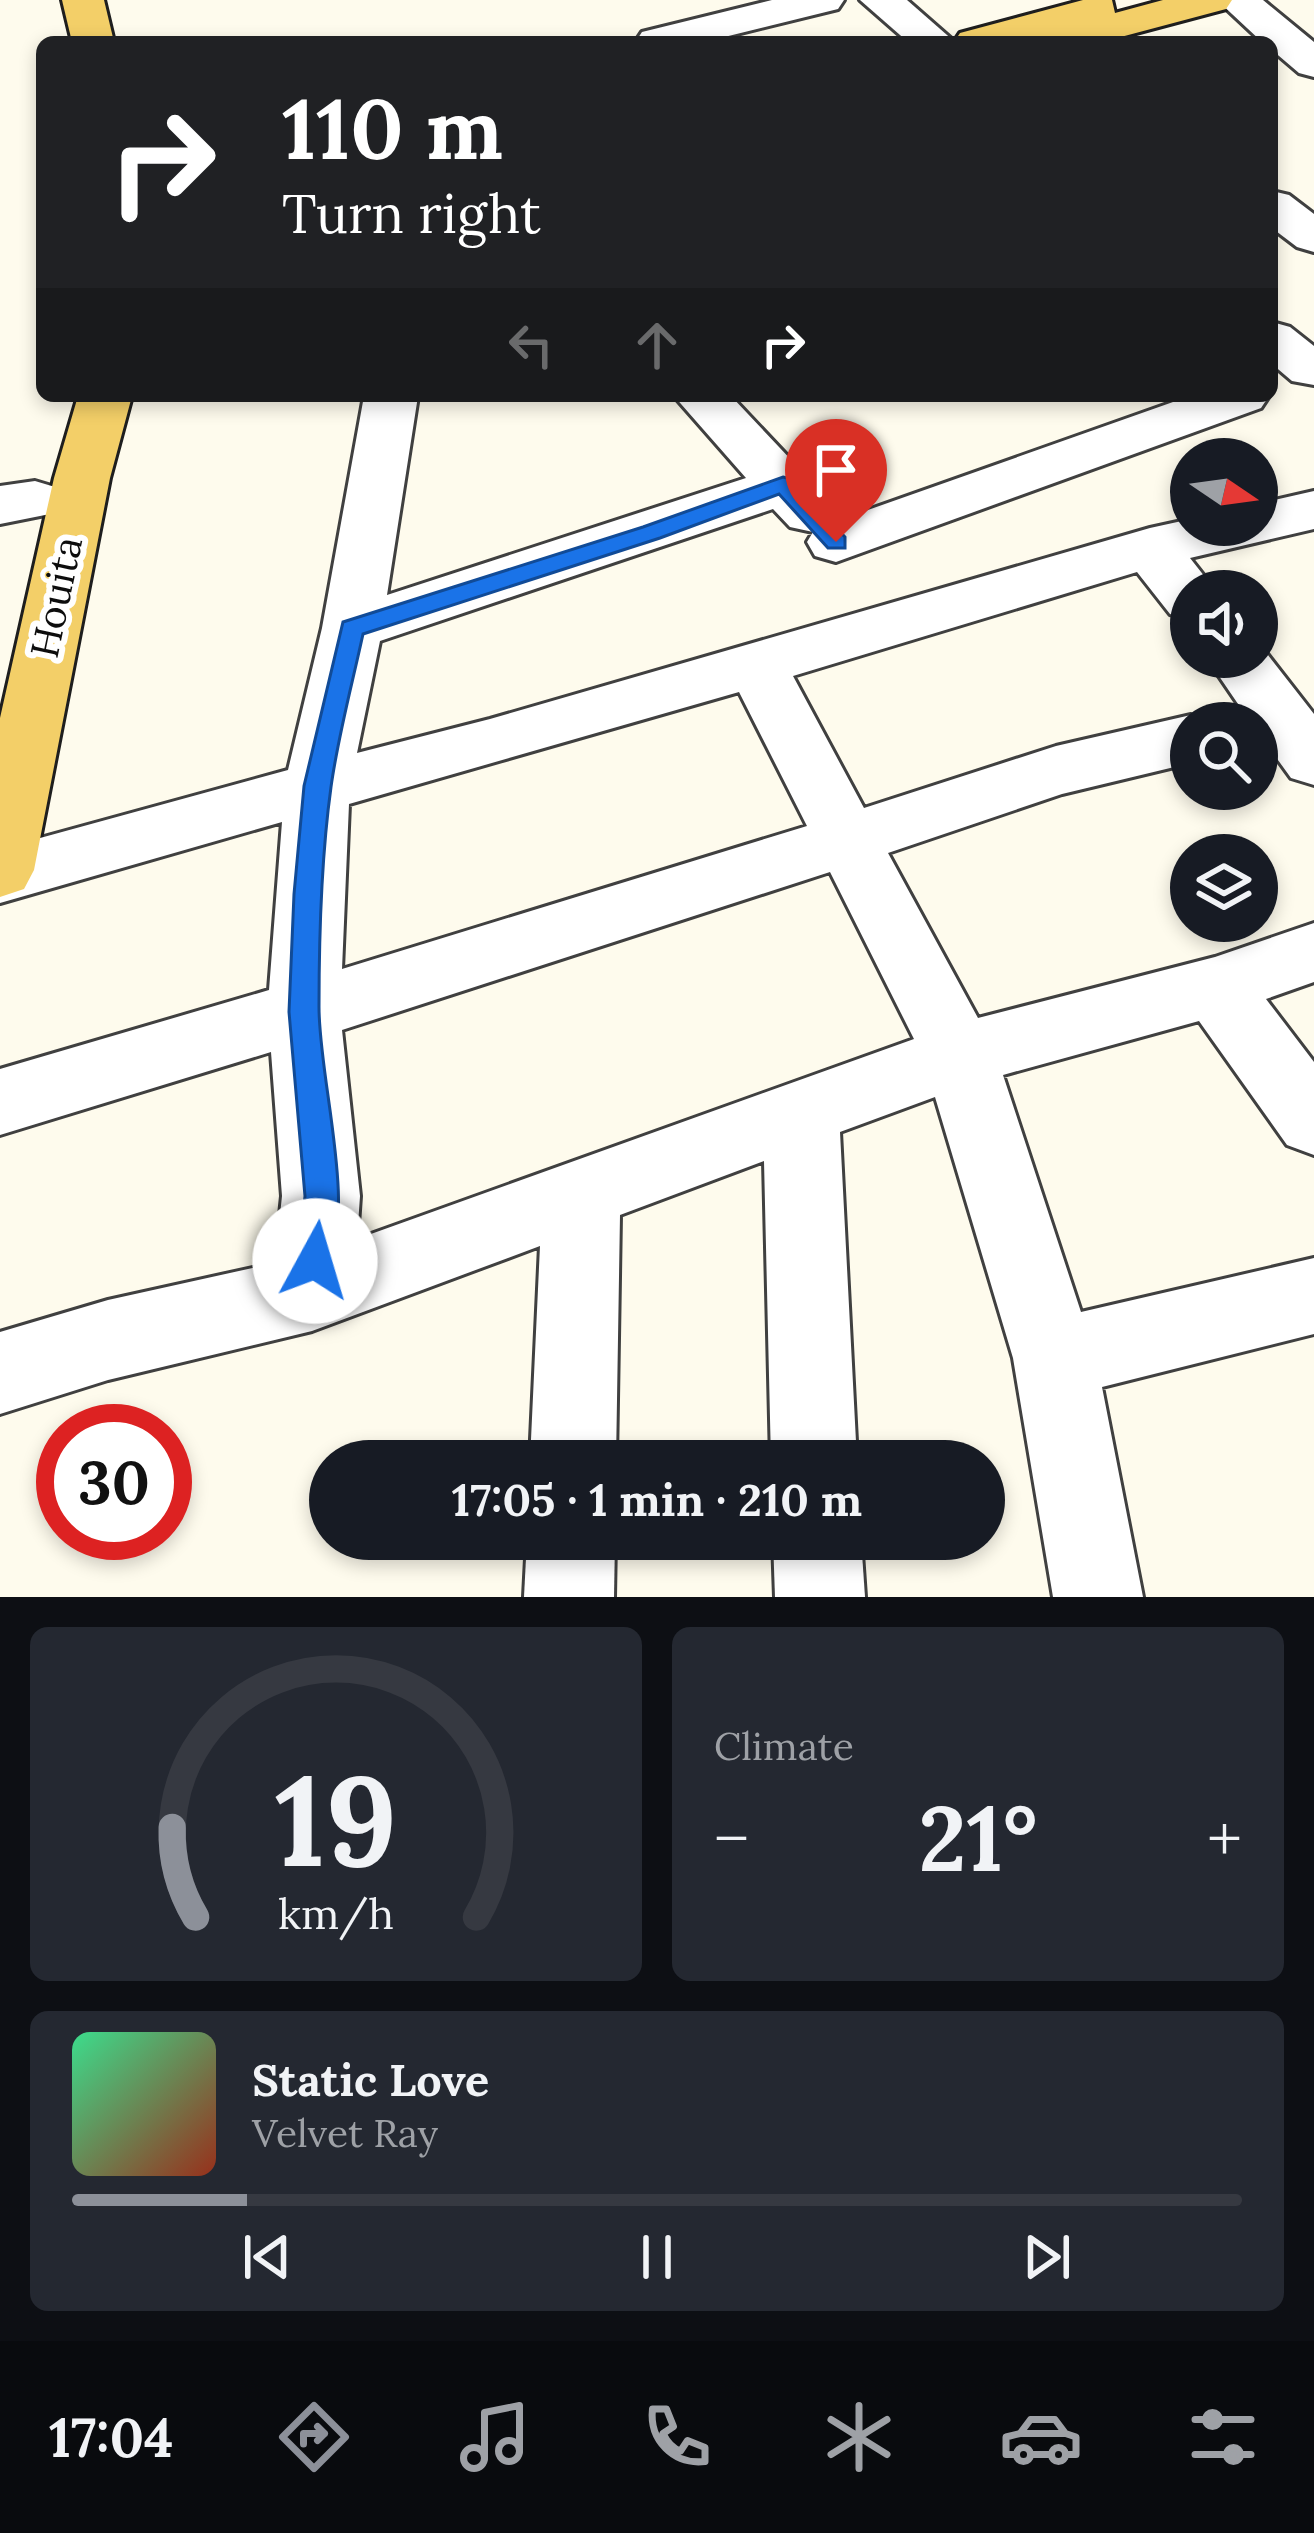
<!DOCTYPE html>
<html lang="en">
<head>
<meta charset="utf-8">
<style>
  body { margin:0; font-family:Lora,serif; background:#242831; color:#f1f3f6; height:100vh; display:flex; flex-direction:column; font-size:45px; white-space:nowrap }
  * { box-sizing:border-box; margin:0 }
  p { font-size:39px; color:#9ea1a6 }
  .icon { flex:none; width:66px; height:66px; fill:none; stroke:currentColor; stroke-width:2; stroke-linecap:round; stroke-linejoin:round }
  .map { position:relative; height:1597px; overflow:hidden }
  .side { display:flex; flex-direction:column; gap:30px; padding:30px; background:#0d0f14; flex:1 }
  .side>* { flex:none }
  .top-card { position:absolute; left:36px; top:36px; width:1242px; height:366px; border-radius:18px; box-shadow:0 6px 18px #0003; background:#202124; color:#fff; overflow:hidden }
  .needle { width:78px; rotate:103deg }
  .fabs { position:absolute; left:1170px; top:438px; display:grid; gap:24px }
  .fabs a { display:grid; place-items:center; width:108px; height:108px; border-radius:50%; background:#171b24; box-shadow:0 6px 18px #0003; font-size:60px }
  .speed { position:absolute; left:36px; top:1404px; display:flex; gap:24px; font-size:60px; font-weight:700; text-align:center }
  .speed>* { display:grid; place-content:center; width:156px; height:156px; border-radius:50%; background:#171b24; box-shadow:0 6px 18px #0003; line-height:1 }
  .speed .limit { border:18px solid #d22; background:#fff; color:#111 }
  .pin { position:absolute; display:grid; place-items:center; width:102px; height:102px; color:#fff; margin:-123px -51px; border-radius:50% 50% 50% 0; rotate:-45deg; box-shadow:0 0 12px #0007 }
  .pin .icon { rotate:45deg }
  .me { position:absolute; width:132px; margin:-66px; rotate:6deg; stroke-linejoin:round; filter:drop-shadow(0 0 9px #0008) }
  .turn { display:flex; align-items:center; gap:42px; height:252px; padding:0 48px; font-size:54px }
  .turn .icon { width:156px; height:156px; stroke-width:2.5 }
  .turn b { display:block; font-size:84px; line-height:102px }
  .lanes { display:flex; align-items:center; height:114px; padding:0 48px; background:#0003; justify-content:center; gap:60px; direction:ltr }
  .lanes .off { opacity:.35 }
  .big { font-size:90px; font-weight:700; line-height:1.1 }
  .side .card { flex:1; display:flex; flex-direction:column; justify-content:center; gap:18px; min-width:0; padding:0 42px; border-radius:18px; background:#242831 }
  .side .dial { align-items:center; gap:0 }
  .dial svg { height:312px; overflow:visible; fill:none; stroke:#363941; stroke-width:7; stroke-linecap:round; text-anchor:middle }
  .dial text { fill:#f1f3f6; stroke:none }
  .song { display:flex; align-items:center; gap:36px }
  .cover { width:144px; height:144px; border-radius:18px; background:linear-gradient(135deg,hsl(150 70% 55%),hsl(10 70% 35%)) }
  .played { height:12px; border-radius:6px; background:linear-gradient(90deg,#8c9099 15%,#363941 15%) }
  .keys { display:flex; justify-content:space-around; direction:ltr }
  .heat { display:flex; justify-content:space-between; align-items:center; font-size:66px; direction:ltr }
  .side .tiles { flex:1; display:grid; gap:30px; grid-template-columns:1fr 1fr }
  .card:last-child { grid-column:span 2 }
  .trip { position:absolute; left:309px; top:1440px; width:696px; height:120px; border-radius:60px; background:#171b24; box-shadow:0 6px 18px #0003; font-weight:700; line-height:120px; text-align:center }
  .tabs { display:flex; height:192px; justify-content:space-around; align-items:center; background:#090b0e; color:#9ea1a6 }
  .tabs .icon { width:84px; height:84px }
  .tabs .active { color:#8c9099 }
  .tabs b { font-size:54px; color:#f1f3f6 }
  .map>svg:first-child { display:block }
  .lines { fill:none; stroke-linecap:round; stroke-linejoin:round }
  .minor-casing { stroke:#404040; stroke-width:6 }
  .major-casing { stroke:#1e1e1e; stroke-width:6 }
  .minor { fill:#fff; fill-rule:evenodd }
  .major { fill:#f3cf68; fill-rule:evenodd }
  .route { fill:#1a73e8; stroke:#114b97; stroke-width:3 }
  .labels { text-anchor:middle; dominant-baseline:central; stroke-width:12; stroke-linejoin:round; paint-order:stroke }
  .street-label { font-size:39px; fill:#0d0d0d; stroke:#fff }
</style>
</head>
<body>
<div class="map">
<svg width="1314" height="1597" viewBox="0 0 1314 1597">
  <rect width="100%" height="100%" fill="#fefbed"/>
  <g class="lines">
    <defs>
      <g id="minor">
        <path d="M 772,0 L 844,0 L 838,9 L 704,42 L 636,41 L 642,32 Z"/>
        <path d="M 860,0 L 907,0 L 955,42 L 908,42 Z"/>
        <path d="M 1217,0 L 1263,0 L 1314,42 L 1314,77 L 1299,73 L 1272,50 L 1272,42 L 1262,42 Z"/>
        <path d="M 1272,191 L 1289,195 L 1314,214 L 1314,252 L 1297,247 L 1272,228 Z"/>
        <path d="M 1272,322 L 1290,327 L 1314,346 L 1314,385 L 1292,381 L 1272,364 Z"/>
        <path d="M 364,396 L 418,396 L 387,595 L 746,478 L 674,396 L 731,396 L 830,501 L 839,514 L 834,522 L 1190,396 L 1269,396 L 1261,408 L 836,562 L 815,556 L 807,542 L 813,532 L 790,527 L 773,509 L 380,641 L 357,753 L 490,719 L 1150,528 L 1191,519 L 1191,525 L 1257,525 L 1257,504 L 1314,491 L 1314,529 L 1190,558 L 1216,591 L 1191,591 L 1191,620 L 1170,614 L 1137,572 L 793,676 L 864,808 L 1056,746 L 1191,715 L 1214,723 L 1191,723 L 1191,763 L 1062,794 L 888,853 L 978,1018 L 1215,957 L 1314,923 L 1314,982 L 1266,999 L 1314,1062 L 1314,1155 L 1287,1145 L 1199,1021 L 1003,1075 L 1081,1312 L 1314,1258 L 1314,1334 L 1102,1387 L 1143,1597 L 1053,1597 L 1013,1358 L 935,1097 L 840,1132 L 857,1461 L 771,1461 L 764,1161 L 620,1215 L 616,1461 L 530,1461 L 540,1246 L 312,1331 L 108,1380 L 0,1414 L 0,1332 L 108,1300 L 275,1263 L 282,1196 L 271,1052 L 0,1135 L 0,1069 L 269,990 L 282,822 L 0,903 L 0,849 L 288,770 L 322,628 ZM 739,692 L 807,826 L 342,969 L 349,804 ZM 830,872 L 914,1039 L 357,1239 L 360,1196 L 342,1030 Z"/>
        <path d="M 35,481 L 55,487 L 63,500 L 55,513 L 0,524 L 0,486 Z"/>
        <path d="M 1257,641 L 1314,714 L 1314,785 L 1291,778 L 1257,731 L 1257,723 L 1251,723 L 1206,657 L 1257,657 Z"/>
        <path d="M 527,1539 L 615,1539 L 614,1597 L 524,1597 Z"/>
        <path d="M 773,1539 L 861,1539 L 865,1597 L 775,1597 Z"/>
      </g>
      <g id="major">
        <path d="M 62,0 L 104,0 L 114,42 L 72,42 Z"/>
        <path d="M 1083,0 L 1112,0 L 1115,13 L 1163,0 L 1232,0 L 1226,9 L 1102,42 L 954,42 L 960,33 Z"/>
        <path d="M 78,396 L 132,396 L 110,478 L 34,870 L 24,889 L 0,897 L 0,718 L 54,478 Z"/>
      </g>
    </defs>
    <use href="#minor" class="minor-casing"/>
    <use href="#major" class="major-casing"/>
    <use href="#minor" class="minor"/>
    <use href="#major" class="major"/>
  </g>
  <path class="route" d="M 783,477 L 791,479 L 845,537 L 845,548 L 828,548 L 779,494 L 660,538 L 363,634 C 352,685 338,736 331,787 C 321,859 319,935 319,1007 C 319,1082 357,1204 327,1272 L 315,1276 L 304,1272 L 299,1261 L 305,1196 L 289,1012 L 294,894 L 304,786 L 343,622 L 643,527 Z"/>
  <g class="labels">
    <g class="street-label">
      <text transform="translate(56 597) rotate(-78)">Houita</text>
    </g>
  </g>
</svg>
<div class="fabs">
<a><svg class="needle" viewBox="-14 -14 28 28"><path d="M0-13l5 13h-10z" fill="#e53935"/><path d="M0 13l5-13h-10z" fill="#9ea1a6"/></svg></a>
<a><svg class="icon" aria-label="sound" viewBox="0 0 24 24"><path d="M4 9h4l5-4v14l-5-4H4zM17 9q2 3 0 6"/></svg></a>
<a><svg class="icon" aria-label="search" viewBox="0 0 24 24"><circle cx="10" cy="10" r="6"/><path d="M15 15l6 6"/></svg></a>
<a><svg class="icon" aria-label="layers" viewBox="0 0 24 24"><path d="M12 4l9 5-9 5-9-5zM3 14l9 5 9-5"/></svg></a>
</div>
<div class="speed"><div class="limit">30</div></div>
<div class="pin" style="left:836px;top:542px;background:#d93025"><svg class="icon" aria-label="arrive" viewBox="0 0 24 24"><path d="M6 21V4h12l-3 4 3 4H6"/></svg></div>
<svg class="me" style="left:315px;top:1261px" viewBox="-20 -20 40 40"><circle r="19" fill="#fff"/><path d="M0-13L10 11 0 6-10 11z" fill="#1a73e8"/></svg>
<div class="trip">17:05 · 1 min · 210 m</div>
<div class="top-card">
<div class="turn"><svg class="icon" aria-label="right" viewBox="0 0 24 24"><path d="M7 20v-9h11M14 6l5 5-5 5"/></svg><div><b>110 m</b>Turn right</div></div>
<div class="lanes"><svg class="icon off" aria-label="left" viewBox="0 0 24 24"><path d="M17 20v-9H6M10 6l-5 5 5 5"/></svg><svg class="icon off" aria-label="ahead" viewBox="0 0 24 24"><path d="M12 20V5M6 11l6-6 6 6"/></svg><svg class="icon" aria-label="right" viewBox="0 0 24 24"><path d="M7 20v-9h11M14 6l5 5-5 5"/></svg></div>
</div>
</div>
<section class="side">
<div class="tiles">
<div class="card dial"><svg viewBox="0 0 100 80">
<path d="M14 69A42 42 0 1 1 86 69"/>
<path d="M14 69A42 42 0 0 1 8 46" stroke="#8c9099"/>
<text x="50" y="56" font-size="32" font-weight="700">19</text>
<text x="50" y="72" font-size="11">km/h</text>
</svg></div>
<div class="card"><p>Climate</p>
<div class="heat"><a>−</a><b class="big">21°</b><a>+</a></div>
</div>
<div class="card">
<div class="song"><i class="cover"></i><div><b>Static Love</b><p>Velvet Ray</p></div></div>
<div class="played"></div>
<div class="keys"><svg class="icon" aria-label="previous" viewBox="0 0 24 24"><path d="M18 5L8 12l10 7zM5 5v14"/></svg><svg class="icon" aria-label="pause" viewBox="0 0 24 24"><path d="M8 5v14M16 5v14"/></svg><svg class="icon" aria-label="next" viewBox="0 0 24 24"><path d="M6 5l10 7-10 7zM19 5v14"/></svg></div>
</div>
</div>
</section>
<nav class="tabs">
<b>17:04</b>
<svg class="icon active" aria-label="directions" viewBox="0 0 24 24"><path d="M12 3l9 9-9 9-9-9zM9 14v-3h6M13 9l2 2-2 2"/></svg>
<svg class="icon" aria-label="music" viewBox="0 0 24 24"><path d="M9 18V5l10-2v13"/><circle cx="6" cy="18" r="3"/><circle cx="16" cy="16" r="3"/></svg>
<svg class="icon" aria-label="phone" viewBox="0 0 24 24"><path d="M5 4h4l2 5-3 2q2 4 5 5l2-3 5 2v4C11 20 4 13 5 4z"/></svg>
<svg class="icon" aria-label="climate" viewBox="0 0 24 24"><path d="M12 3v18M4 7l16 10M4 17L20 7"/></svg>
<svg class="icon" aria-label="car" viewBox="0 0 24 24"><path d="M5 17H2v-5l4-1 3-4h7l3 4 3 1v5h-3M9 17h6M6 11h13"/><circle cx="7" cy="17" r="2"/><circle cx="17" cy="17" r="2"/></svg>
<svg class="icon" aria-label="filters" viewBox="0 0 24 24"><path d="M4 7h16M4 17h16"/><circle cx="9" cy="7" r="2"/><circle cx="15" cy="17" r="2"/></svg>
</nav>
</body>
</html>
